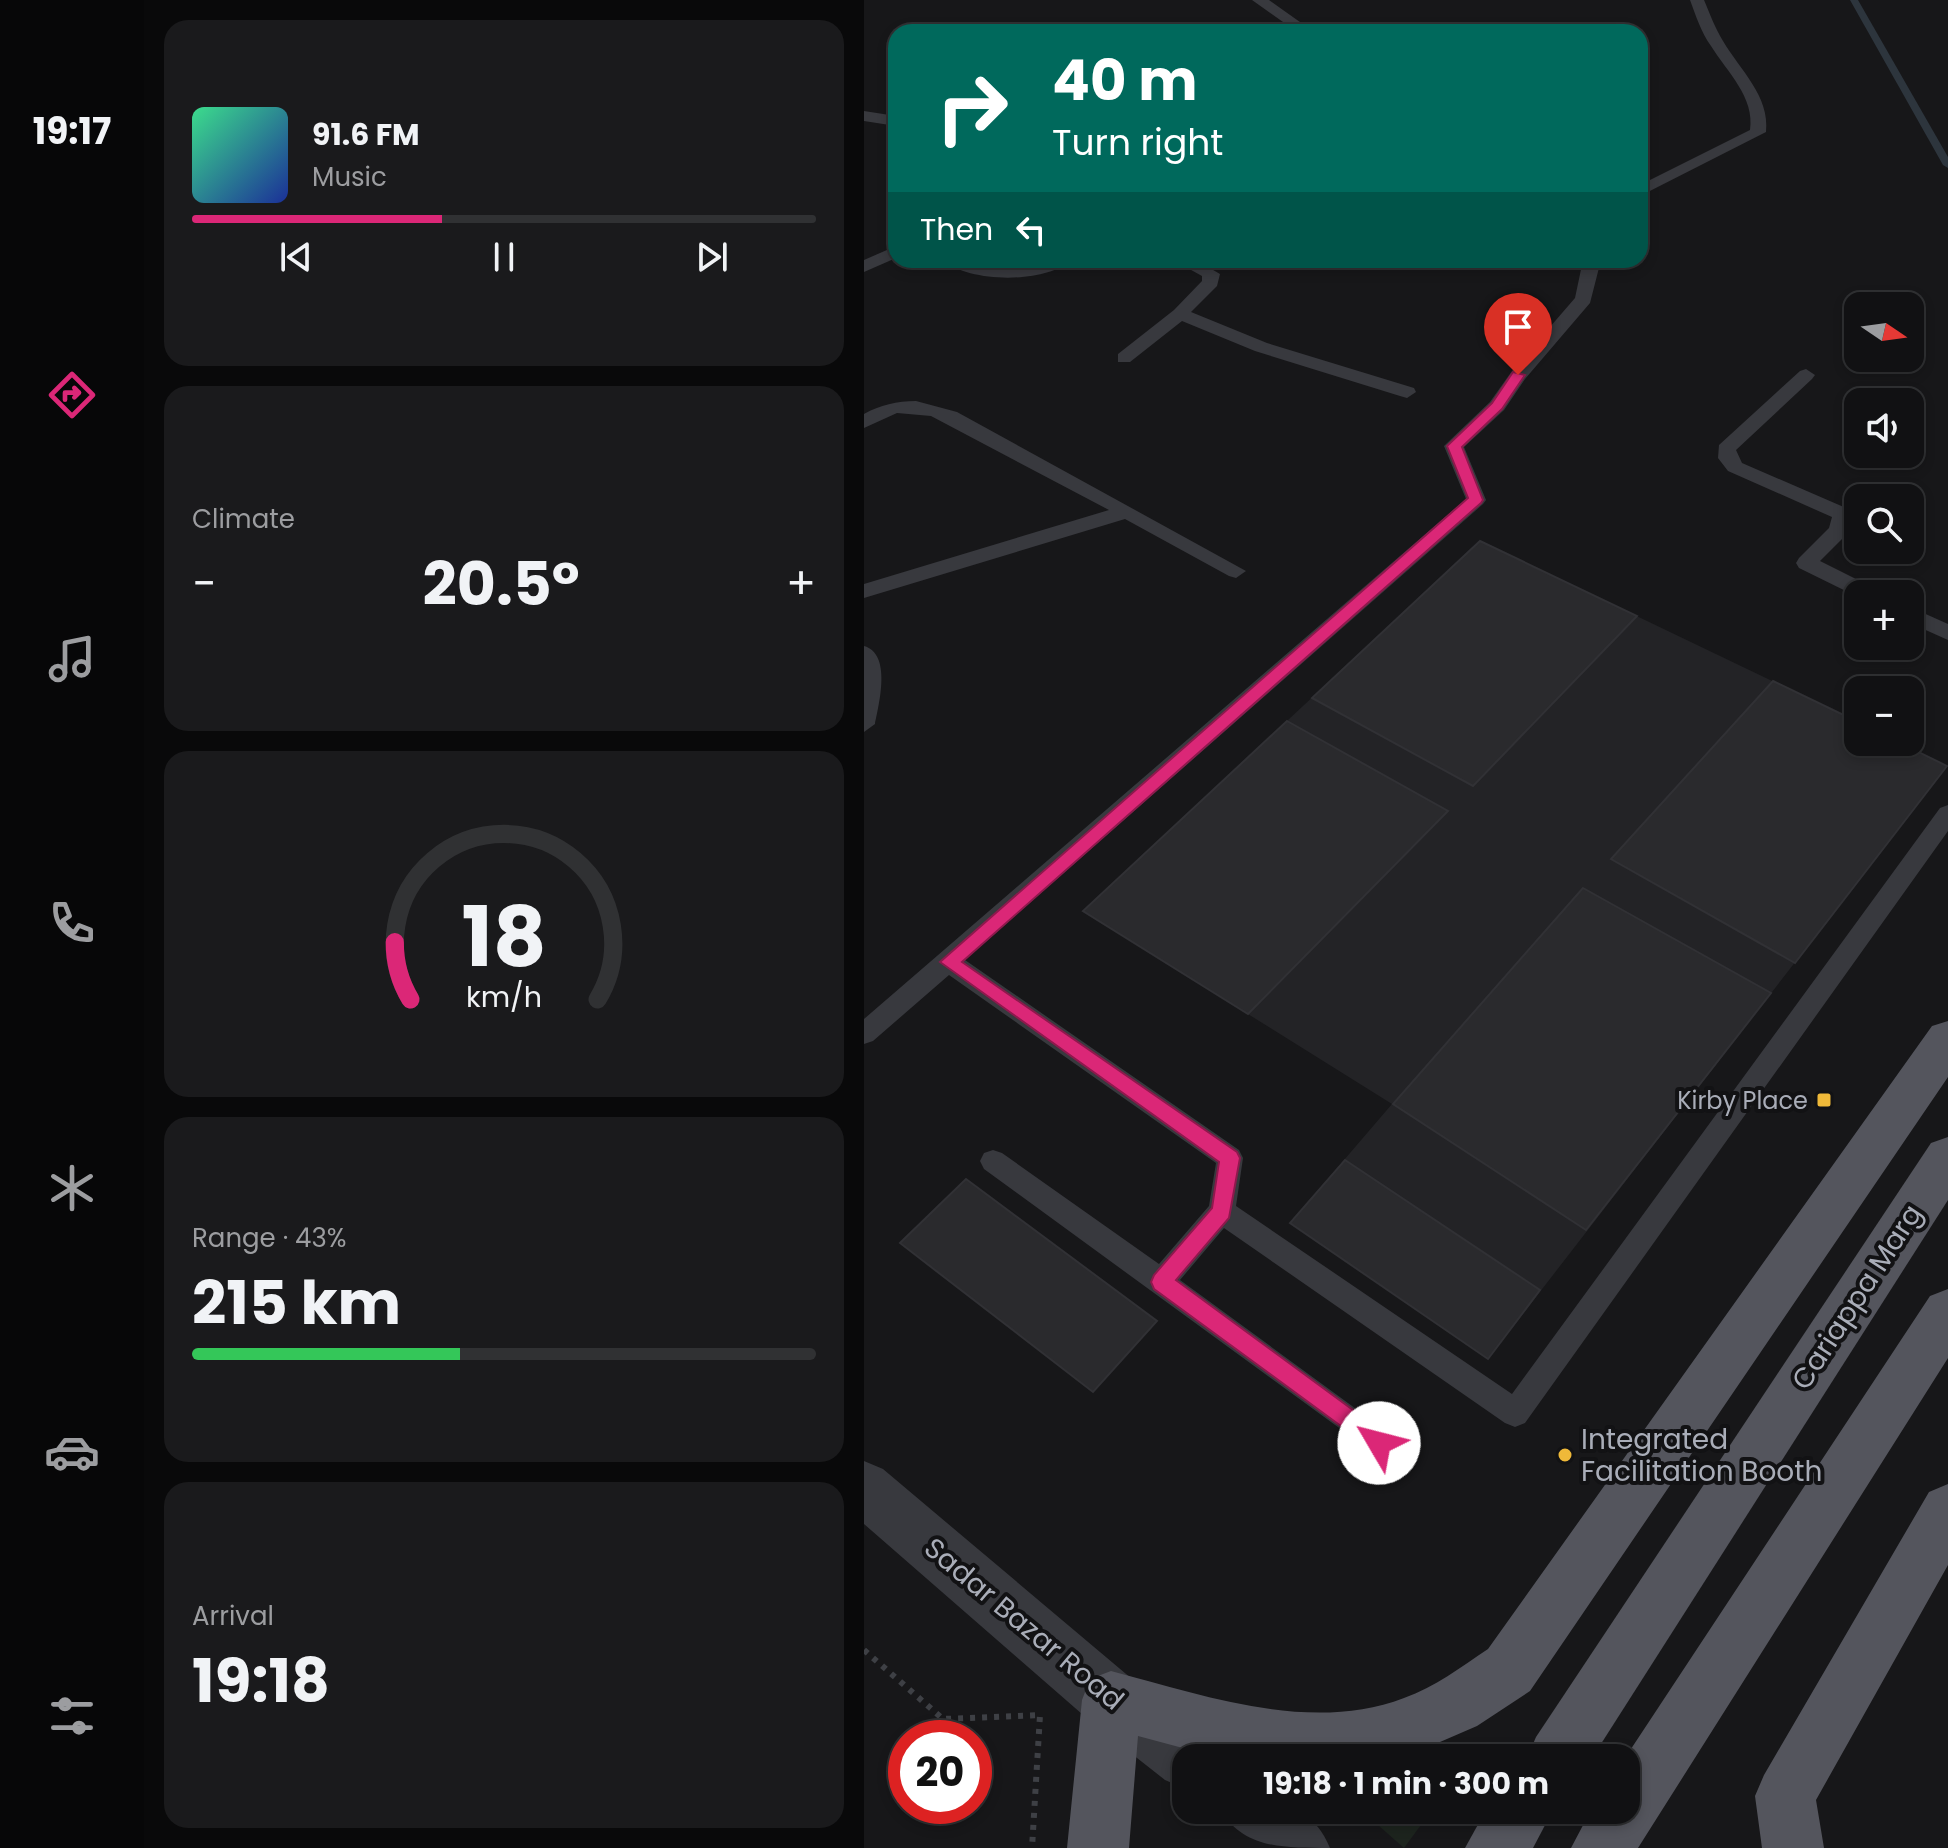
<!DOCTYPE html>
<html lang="en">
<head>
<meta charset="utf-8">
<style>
  body { margin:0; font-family:Poppins,sans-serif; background:#1a1a1c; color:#f1f3f6; height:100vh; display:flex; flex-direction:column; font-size:30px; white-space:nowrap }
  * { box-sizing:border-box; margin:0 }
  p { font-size:26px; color:#9c9da0 }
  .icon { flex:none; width:44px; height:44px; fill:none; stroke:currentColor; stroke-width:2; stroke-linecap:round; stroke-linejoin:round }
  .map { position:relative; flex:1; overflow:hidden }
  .side { display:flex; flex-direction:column; gap:20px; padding:20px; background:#09090a; width:720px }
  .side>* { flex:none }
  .hud { position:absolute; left:24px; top:24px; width:760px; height:244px; border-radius:24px; box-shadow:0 4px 12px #0003,0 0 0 2px #303133; background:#00695c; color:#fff; overflow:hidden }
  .needle { width:52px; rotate:103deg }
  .buttons { position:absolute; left:980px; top:292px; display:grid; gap:16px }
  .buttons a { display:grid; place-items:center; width:80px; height:80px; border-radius:16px; background:#111113; box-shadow:0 4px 12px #0003,0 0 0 2px #303133; font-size:40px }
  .speed { position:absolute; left:24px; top:1720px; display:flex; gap:16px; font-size:40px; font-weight:700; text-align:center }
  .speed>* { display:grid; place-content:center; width:104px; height:104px; border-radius:50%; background:#111113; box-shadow:0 4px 12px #0003,0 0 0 2px #303133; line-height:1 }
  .speed .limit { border:12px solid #d22; background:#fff; color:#111 }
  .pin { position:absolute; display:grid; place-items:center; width:68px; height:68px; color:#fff; margin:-82px -34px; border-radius:50% 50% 50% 0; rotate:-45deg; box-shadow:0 0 8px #0007 }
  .pin .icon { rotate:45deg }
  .me { position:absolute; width:88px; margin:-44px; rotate:307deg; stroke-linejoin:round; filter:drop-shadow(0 0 6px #0008) }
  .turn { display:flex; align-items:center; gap:28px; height:168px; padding:0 32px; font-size:36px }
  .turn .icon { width:104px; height:104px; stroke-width:2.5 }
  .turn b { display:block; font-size:56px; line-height:68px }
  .then { display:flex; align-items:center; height:76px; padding:0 32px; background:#0003; gap:16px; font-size:30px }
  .big { font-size:60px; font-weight:700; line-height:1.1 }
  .side .card { flex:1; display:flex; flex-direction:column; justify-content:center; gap:12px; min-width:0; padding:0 28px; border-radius:24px; background:#1a1a1c }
  .side .dial { align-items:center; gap:0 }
  .dial svg { height:208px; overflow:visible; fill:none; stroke:#303133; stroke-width:7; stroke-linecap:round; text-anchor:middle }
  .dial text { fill:#f1f3f6; stroke:none }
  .song { display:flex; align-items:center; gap:24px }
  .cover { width:96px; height:96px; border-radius:12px; background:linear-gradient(135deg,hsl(150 70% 55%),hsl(230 70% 35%)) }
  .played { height:8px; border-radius:4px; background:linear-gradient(90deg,#db2777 40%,#303133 40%) }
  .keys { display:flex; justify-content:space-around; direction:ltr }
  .heat { display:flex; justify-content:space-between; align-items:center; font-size:44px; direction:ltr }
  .charge { height:12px; border-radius:6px; background:linear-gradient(90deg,#34c759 43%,#303133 0) }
  .trip { position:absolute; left:308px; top:1744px; width:468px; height:80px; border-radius:24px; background:#111113; box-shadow:0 4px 12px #0003,0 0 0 2px #303133; font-weight:700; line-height:80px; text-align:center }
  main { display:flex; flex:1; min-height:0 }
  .tabs { display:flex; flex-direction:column; width:144px; justify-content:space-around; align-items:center; background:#070708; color:#9c9da0 }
  .tabs .icon { width:56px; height:56px }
  .tabs .selected { color:#db2777 }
  .tabs b { font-size:36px; color:#f1f3f6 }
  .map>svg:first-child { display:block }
  .built { fill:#232326 }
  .green { fill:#1d241e }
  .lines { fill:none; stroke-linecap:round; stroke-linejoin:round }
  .stream { fill:#2d353d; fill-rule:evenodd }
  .building { fill:#2a2a2d; stroke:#313135; stroke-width:2 }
  .path { stroke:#3e4045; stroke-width:6; stroke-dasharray:5 7; stroke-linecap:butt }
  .service { fill:#38393e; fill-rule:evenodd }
  .tertiary { fill:#38393e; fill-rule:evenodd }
  .primary { fill:#54555d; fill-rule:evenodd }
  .route { fill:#db2777; stroke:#8e194d; stroke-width:2 }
  .poi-dot { fill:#efb939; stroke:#121214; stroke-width:3 }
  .labels { text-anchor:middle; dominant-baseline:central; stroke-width:8; stroke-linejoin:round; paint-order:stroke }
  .poi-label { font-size:24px; fill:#a9adb8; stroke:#121214; text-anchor:end }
  .near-street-label { font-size:28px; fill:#a9adb8; stroke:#121214 }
  .near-poi-label { font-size:28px; fill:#a9adb8; stroke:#121214; text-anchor:start }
</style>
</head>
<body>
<main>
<nav class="tabs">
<b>19:17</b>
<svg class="icon selected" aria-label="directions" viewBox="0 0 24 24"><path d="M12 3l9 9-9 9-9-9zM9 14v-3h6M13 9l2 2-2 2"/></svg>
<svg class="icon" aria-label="music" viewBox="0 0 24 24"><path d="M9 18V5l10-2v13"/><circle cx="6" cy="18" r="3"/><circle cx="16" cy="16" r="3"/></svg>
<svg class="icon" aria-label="phone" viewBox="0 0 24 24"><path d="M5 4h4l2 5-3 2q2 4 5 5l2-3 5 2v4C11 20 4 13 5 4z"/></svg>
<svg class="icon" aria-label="climate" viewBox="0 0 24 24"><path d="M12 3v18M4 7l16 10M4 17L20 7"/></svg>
<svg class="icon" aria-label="car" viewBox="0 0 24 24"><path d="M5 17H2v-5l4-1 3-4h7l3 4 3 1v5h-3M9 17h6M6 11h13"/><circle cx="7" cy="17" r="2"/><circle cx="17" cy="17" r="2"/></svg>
<svg class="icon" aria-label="filters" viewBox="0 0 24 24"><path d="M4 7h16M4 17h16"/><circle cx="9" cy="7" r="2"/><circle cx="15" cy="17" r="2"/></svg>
</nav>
<section class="side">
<div class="card">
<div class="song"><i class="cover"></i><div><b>91.6 FM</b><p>Music</p></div></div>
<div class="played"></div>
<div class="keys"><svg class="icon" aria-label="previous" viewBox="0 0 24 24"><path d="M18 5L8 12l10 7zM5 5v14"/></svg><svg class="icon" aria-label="pause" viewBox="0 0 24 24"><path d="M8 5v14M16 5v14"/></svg><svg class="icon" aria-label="next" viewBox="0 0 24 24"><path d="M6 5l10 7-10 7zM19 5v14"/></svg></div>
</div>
<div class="card"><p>Climate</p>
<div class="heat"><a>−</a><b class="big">20.5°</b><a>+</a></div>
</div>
<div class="card dial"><svg viewBox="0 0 100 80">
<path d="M14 69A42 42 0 1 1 86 69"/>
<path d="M14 69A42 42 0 0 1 8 47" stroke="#db2777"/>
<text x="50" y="56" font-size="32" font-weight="700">18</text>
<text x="50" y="72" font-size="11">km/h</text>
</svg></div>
<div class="card"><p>Range · 43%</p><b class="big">215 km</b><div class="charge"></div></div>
<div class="card"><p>Arrival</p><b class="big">19:18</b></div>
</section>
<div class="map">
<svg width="1084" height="1848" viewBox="0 0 1084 1848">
  <rect width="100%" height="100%" fill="#171719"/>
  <path class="built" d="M 616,541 L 994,722 L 994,742 L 1034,742 L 1083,766 L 624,1359 L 426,1223 L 528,1104 L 219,911 Z"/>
  <path class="green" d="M 497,1810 L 568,1810 L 540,1848 Z"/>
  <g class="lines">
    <path class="stream" d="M 986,0 L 994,0 L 1084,157 L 1084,168 L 1079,165 Z"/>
  </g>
  <g class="building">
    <path d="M 616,541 L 773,616 L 609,786 L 448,698 Z"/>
    <path d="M 909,681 L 994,722 L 994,742 L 1034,742 L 1083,766 L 931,963 L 747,859 Z"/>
    <path d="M 423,721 L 584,811 L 384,1014 L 219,911 Z"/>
    <path d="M 719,888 L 907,993 L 722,1230 L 529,1104 Z"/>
    <path d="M 481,1160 L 676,1290 L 624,1359 L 426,1223 Z"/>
    <path d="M 102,1179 L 293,1321 L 229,1392 L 36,1243 Z"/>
  </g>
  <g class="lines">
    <path class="path" d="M 0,1650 L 79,1719 L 176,1715 L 168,1848"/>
    <g class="service">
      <path d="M 388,0 L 405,0 L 450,32 L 433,32 Z"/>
      <path d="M 826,0 L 840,0 C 846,14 851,28 859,41 C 876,70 906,96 902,132 L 776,196 L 776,185 L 886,130 C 891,97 863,72 847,46 C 837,32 832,16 826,0 Z"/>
      <path d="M 0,111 L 32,116 L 32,126 L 0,121 Z"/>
      <path d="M 32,246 L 32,258 L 0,272 L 0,260 Z"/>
      <path d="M 80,260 L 143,267 L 206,260 C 183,284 103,283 80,260 Z"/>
      <path d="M 309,260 L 332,260 L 356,274 L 353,286 L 327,312 L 403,343 L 550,388 L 552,392 L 543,398 L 536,396 L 391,351 L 318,321 L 266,362 L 254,362 L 254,354 L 310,310 L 338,281 L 338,276 Z"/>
      <path d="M 719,260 L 737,260 L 726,303 L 661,379 L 640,410 L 600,447 L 622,500 L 619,504 L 101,960 L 375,1150 L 379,1158 L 372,1206 L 648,1394 L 1076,808 L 1084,805 L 1084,831 L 661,1423 L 651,1427 L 641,1423 L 360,1228 L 316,1280 L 525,1433 L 530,1443 L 525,1453 L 515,1457 L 120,1169 L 116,1161 L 120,1153 L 129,1150 L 138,1153 L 295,1264 L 345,1206 L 352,1163 L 85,975 L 9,1041 L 0,1044 L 0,1019 L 602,499 L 580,446 L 626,402 L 648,371 L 711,298 Z"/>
      <path d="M 942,369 L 951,375 L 948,379 L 872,450 L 878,463 L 982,508 L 989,520 L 981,536 L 956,561 L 1012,589 L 1015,594 L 994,594 L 994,597 L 935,568 L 932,563 L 935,558 L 965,528 L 968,517 L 864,471 L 854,458 L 855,445 L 936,371 Z"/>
      <path d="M 52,401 L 93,412 L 382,571 L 372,578 L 365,576 L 261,519 L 0,598 L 0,584 L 245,510 L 67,416 L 33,413 L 0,428 L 0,414 C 16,405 33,401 52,401 Z"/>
      <path d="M 1046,607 L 1084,624 L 1084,640 L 1046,623 Z"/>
      <path d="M 0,646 C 28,654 15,704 11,724 L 0,732 Z"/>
    </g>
    <g class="tertiary">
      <path d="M 0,1461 L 19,1469 L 268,1679 L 343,1738 L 352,1758 L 322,1758 L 322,1789 L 301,1780 L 226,1721 L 0,1524 Z"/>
      <path d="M 357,1810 C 406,1810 444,1795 466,1848 C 417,1848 379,1848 357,1810 Z"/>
    </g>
    <g class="primary">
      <path d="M 1084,1021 L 1084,1077 L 666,1691 L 613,1726 L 539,1758 L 356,1758 L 274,1736 L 265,1848 L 203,1848 L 218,1700 L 226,1679 L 247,1671 C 339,1695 446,1734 540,1698 C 571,1687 597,1667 624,1649 L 1068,1026 Z"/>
      <path d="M 1084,1137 L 1084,1200 L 728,1758 L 663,1758 L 672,1737 L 1067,1143 Z"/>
      <path d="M 1084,1289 L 1084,1358 L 774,1848 L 707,1848 L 727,1810 L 762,1810 L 761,1758 L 1066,1296 Z"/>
      <path d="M 1084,1484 L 1084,1565 L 952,1800 L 960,1848 L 898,1848 L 891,1796 L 900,1775 L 1065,1492 Z"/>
      <path d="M 622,1810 L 689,1810 L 669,1848 L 601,1848 Z"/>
    </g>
  </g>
  <path class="route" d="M 649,372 L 661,375 L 638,409 L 598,447 L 619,500 L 617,503 L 98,962 L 373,1152 L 376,1158 L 365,1218 L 312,1280 L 523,1435 L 526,1443 L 523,1451 L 515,1454 L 290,1289 L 287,1282 L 290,1275 L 348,1208 L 355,1162 L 76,962 L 604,498 L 583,446 L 628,403 Z"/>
  <g class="poi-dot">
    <rect x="952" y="1092" width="16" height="16" rx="4"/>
    <circle cx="701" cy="1455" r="8"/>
  </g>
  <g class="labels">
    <g class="poi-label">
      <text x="944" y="1100">Kirby Place</text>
    </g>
    <g class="near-street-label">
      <text transform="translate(993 1297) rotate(-57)">Cariappa Marg</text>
      <text transform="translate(160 1624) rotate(40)">Sadar Bazar Road</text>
    </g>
    <g class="near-poi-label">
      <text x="717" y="1439">Integrated<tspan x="717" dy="32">Facilitation Booth</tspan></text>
    </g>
  </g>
</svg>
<div class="buttons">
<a><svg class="needle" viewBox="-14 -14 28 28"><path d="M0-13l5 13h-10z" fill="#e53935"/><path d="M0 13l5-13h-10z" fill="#9c9da0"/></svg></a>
<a><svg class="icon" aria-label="sound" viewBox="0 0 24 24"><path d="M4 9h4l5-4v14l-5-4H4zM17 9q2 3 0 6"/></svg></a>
<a><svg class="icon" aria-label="search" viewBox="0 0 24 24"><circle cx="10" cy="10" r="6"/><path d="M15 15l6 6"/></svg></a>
<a>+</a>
<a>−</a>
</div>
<div class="speed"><div class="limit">20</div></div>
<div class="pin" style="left:654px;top:375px;background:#d93025"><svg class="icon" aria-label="arrive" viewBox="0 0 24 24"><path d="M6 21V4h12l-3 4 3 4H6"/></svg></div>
<svg class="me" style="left:515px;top:1443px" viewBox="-20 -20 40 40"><circle r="19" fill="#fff"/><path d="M0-13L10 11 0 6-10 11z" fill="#db2777"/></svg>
<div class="trip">19:18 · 1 min · 300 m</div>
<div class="hud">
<div class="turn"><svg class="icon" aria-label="right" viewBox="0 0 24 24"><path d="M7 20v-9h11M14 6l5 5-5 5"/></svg><div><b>40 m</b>Turn right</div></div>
<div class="then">Then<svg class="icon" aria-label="left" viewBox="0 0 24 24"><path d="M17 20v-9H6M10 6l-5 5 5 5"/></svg></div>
</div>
</div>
</main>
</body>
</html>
